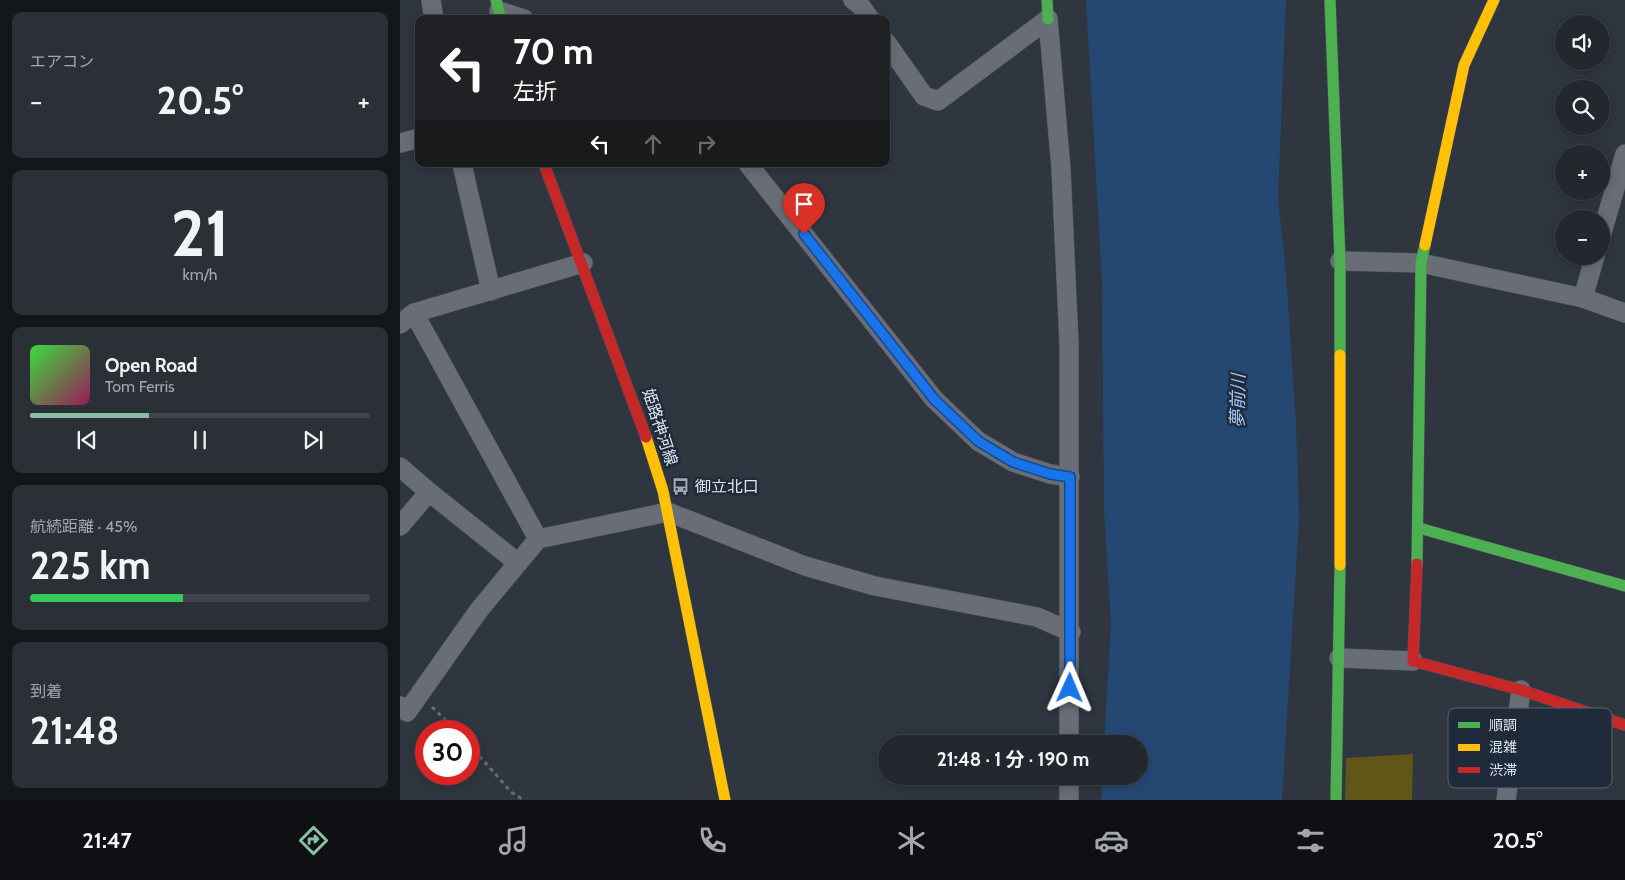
<!DOCTYPE html>
<html lang="ja">
<head>
<meta charset="utf-8">
<style>
  body { margin:0; font-family:Cabin,"Noto Sans JP",sans-serif; background:#2b3037; color:#f1f3f6; height:100vh; display:flex; flex-direction:column; font-size:19px; white-space:nowrap }
  * { box-sizing:border-box; margin:0 }
  p { font-size:16px; color:#a3a6aa }
  .icon { flex:none; width:28px; height:28px; fill:none; stroke:currentColor; stroke-width:2; stroke-linecap:round; stroke-linejoin:round }
  .map { position:relative; flex:1; overflow:hidden }
  .sheet { display:flex; flex-direction:column; gap:12px; padding:12px; background:#13161a; width:400px }
  .sheet>* { flex:none }
  .guide { position:absolute; left:15px; top:15px; width:475px; height:152px; border-radius:10px; box-shadow:0 2px 12px #0003,0 0 0 1px #40444b; background:#202124; color:#fff; overflow:hidden }
  .buttons { position:absolute; left:1155px; top:15px; display:grid; gap:10px }
  .buttons a { display:grid; place-items:center; width:55px; height:55px; border-radius:50%; background:#23282f; box-shadow:0 2px 12px #0003,0 0 0 1px #40444b; font-size:25px }
  .speed { position:absolute; left:15px; top:720px; display:flex; gap:10px; font-size:25px; font-weight:700; text-align:center }
  .speed>* { display:grid; place-content:center; width:65px; height:65px; border-radius:50%; background:#23282f; box-shadow:0 2px 12px #0003,0 0 0 1px #40444b; line-height:1 }
  .speed .limit { border:8px solid #d22; background:#fff; color:#111 }
  .pin { position:absolute; display:grid; place-items:center; width:42px; height:42px; color:#fff; margin:-51px -21px; border-radius:50% 50% 50% 0; rotate:-45deg; box-shadow:0 0 5px #0007 }
  .pin .icon { rotate:45deg }
  .me { position:absolute; width:55px; margin:-28px; rotate:1deg; stroke-linejoin:round; filter:drop-shadow(0 0 4px #0008) }
  .turn { display:flex; align-items:center; gap:18px; height:105px; padding:0 15px; font-size:22px }
  .turn .icon { width:65px; height:65px; stroke-width:2.5 }
  .turn b { display:block; font-size:35px; line-height:42px }
  .lanes { display:flex; align-items:center; height:48px; padding:0 15px; background:#0003; justify-content:center; gap:25px; direction:ltr }
  .lanes .off { opacity:.35 }
  .big { font-size:38px; font-weight:700; line-height:1.1 }
  .sheet .card { flex:1; display:flex; flex-direction:column; justify-content:center; gap:8px; min-width:0; padding:0 18px; border-radius:10px; background:#2b3037 }
  .sheet .dial { align-items:center; gap:0 }
  .dial b { font-size:65px; line-height:1 }
  .song { display:flex; align-items:center; gap:15px }
  .cover { width:60px; height:60px; border-radius:8px; background:linear-gradient(135deg,hsl(120 70% 55%),hsl(330 70% 35%)) }
  .played { height:5px; border-radius:2px; background:linear-gradient(90deg,#8abfa5 35%,#40444b 35%) }
  .keys { display:flex; justify-content:space-around; direction:ltr }
  .heat { display:flex; justify-content:space-between; align-items:center; font-size:28px; direction:ltr }
  .charge { height:8px; border-radius:4px; background:linear-gradient(90deg,#34c759 45%,#40444b 0) }
  .trip { position:absolute; left:478px; top:735px; width:270px; height:50px; border-radius:25px; background:#23282f; box-shadow:0 2px 12px #0003,0 0 0 1px #40444b; font-weight:700; line-height:50px; text-align:center }
  .dock { display:flex; height:80px; justify-content:space-around; align-items:center; background:#0e1013; color:#a3a6aa }
  .dock .icon { width:35px; height:35px }
  .dock .on { color:#8abfa5 }
  .dock b { font-size:22px; color:#f1f3f6 }
  main { display:flex; flex:1; min-height:0 }
  .map>svg:first-child { display:block }
  .forest { fill:#5f5618 }
  .water { fill:#254873 }
  .lines { fill:none; stroke-linecap:round; stroke-linejoin:round }
  .street-casing { stroke:#4c535a; stroke-width:20 }
  .fast-casing { stroke:#4c535a; stroke-width:12 }
  .slow-casing { stroke:#4c535a; stroke-width:12 }
  .jam-casing { stroke:#4c535a; stroke-width:12 }
  .path { stroke:#686d75; stroke-width:3; stroke-dasharray:4 4; stroke-linecap:butt }
  .street { stroke:#696e76; stroke-width:19 }
  .fast { stroke:#4caf50; stroke-width:11 }
  .slow { stroke:#ffc107; stroke-width:11 }
  .jam { stroke:#c62828; stroke-width:11 }
  .route-casing { stroke:#114b97; stroke-width:12 }
  .route { stroke:#1a73e8; stroke-width:9 }
  .labels { text-anchor:middle; dominant-baseline:central; stroke-width:5; stroke-linejoin:round; paint-order:stroke }
  .street-label { font-size:16px; fill:#dee6f0; stroke:#1f2b3a }
  .poi-label { font-size:16px; fill:#dee6f0; stroke:#1f2b3a; text-anchor:start }
  .water-label { font-size:18px; font-style:italic; fill:#a4c6f2; stroke:#1f2b3a }
  .key { fill:#1f2b3a; stroke:#586371; stroke-width:1 }
  .key-label { font-size:14px; fill:#dee6f0 }
</style>
</head>
<body>
<main>
<section class="sheet">
<div class="card"><p>エアコン</p>
<div class="heat"><a>−</a><b class="big">20.5°</b><a>+</a></div>
</div>
<div class="card dial"><b>21</b><p>km/h</p></div>
<div class="card">
<div class="song"><i class="cover"></i><div><b>Open Road</b><p>Tom Ferris</p></div></div>
<div class="played"></div>
<div class="keys"><svg class="icon" aria-label="previous" viewBox="0 0 24 24"><path d="M18 5L8 12l10 7zM5 5v14"/></svg><svg class="icon" aria-label="pause" viewBox="0 0 24 24"><path d="M8 5v14M16 5v14"/></svg><svg class="icon" aria-label="next" viewBox="0 0 24 24"><path d="M6 5l10 7-10 7zM19 5v14"/></svg></div>
</div>
<div class="card"><p>航続距離 · 45%</p><b class="big">225 km</b><div class="charge"></div></div>
<div class="card"><p>到着</p><b class="big">21:48</b></div>
</section>
<div class="map">
<svg width="1225" height="800" viewBox="0 0 1225 800">
  <rect width="100%" height="100%" fill="#2f363f"/>
  <path class="forest" d="M 1013,754 L 1012,800 L 945,800 L 946,758 Z"/>
  <path class="water" d="M 686,0 L 886,0 L 878,197 L 886,274 L 896,424 L 899,518 L 882,800 L 701,800 L 703,776 L 739,776 L 739,744 L 704,744 L 711,624 L 704,510 L 702,282 Z"/>
  <g class="lines">
    <defs>
      <g id="street">
        <path d="M 31,0 L 34,19"/>
        <path d="M 453,0 L 460,5 L 470,19"/>
        <path d="M 99,11 L 124,19"/>
        <path d="M 648,19 L 661,169 L 669,343 L 669,744"/>
        <path d="M 486,42 L 524,96 L 538,101 L 648,19"/>
        <path d="M 0,143 L 19,138"/>
        <path d="M 62,164 L 91,291"/>
        <path d="M 348,164 L 534,399 L 578,441 L 613,462 L 650,474 L 670,477"/>
        <path d="M 1201,236 L 1225,154"/>
        <path d="M 940,261 L 1021,263 L 1183,298 L 1225,313"/>
        <path d="M 1183,298 L 1195,256"/>
        <path d="M 0,324 L 14,313"/>
        <path d="M 0,467 L 29,492"/>
        <path d="M 0,526 L 29,492 L 118,563"/>
        <path d="M 138,539 L 14,313 L 183,263"/>
        <path d="M 939,658 L 1013,661"/>
        <path d="M 0,706 L 7,712 L 79,610 L 138,539 L 268,512 L 405,566 L 475,586 L 637,617 L 671,632"/>
        <path d="M 669,800 L 669,776"/>
        <path d="M 1106,800 L 1121,690"/>
      </g>
      <g id="fast">
        <path d="M 96,0 L 101,19"/>
        <path d="M 647,0 L 648,19"/>
        <path d="M 930,0 L 940,261 L 940,355"/>
        <path d="M 1019,528 L 1225,586"/>
        <path d="M 1017,564 L 1021,263 L 1025,245"/>
        <path d="M 936,800 L 940,565"/>
      </g>
      <g id="slow">
        <path d="M 1025,245 L 1064,65 L 1094,0"/>
        <path d="M 246,437 L 263,491 L 325,800"/>
        <path d="M 940,565 L 940,355"/>
      </g>
      <g id="jam">
        <path d="M 144,164 L 246,437"/>
        <path d="M 1017,564 L 1013,661 L 1121,690 L 1225,725"/>
      </g>
    </defs>
    <use href="#street" class="street-casing"/>
    <use href="#fast" class="fast-casing"/>
    <use href="#slow" class="slow-casing"/>
    <use href="#jam" class="jam-casing"/>
    <g class="path">
      <path d="M 32,707 L 57,731"/>
      <path d="M 69,744 L 111,792 L 124,800"/>
    </g>
    <use href="#street" class="street"/>
    <use href="#fast" class="fast"/>
    <use href="#slow" class="slow"/>
    <use href="#jam" class="jam"/>
  </g>
  <g class="lines">
    <defs>
      <path id="route" d="M 404,234 L 534,399 L 578,441 L 613,462 L 650,474 L 670,477 L 670,688"/>
    </defs>
    <use href="#route" class="route-casing"/>
    <use href="#route" class="route"/>
  </g>
  <defs>
    <symbol id="bus-bare" viewBox="-9 -9 18 18"><path d="M-5-6H5V4H4V6H2V4H-2V6H-4V4H-5ZM-3.5-4V0h7V-4ZM-3.5 1.2v1.5H-2V1.2ZM2 1.2v1.5H3.5V1.2Z" fill="#a1a8b2" stroke="#1f2b3a" stroke-width="2.5" paint-order="stroke"/></symbol>
  </defs>
  <g fill-rule="evenodd">
    <use href="#bus-bare" x="268" y="474" width="25" height="25"/>
  </g>
  <g class="labels">
    <g class="street-label">
      <text transform="translate(260 427) rotate(72)">姫路神河線</text>
    </g>
    <g class="poi-label">
      <text x="295" y="486">御立北口</text>
    </g>
    <g class="water-label">
      <text transform="translate(838 401) rotate(-89)">夢前川</text>
    </g>
  </g>
  <rect x="1048" y="708" width="164" height="80" rx="8" class="key"/>
  <rect x="1058" y="722" width="22" height="6" fill="#4caf50"/>
  <rect x="1058" y="744" width="22" height="7" fill="#ffc107"/>
  <rect x="1058" y="767" width="22" height="6" fill="#c62828"/>
  <g class="key-label">
    <text x="1089" y="730">順調</text>
    <text x="1089" y="752">混雑</text>
    <text x="1089" y="775">渋滞</text>
  </g>
</svg>
<div class="buttons">
<a><svg class="icon" aria-label="sound" viewBox="0 0 24 24"><path d="M4 9h4l5-4v14l-5-4H4zM17 9q2 3 0 6"/></svg></a>
<a><svg class="icon" aria-label="search" viewBox="0 0 24 24"><circle cx="10" cy="10" r="6"/><path d="M15 15l6 6"/></svg></a>
<a>+</a>
<a>−</a>
</div>
<div class="speed"><div class="limit">30</div></div>
<div class="pin" style="left:404px;top:234px;background:#d93025"><svg class="icon" aria-label="arrive" viewBox="0 0 24 24"><path d="M6 21V4h12l-3 4 3 4H6"/></svg></div>
<svg class="me" style="left:670px;top:688px" viewBox="-20 -20 40 40"><path d="M0-17L14 15 0 8-14 15z" fill="#1a73e8" stroke="#fff" stroke-width="4"/></svg>
<div class="trip">21:48 · 1 分 · 190 m</div>
<div class="guide">
<div class="turn"><svg class="icon" aria-label="left" viewBox="0 0 24 24"><path d="M17 20v-9H6M10 6l-5 5 5 5"/></svg><div><b>70 m</b>左折</div></div>
<div class="lanes"><svg class="icon" aria-label="left" viewBox="0 0 24 24"><path d="M17 20v-9H6M10 6l-5 5 5 5"/></svg><svg class="icon off" aria-label="ahead" viewBox="0 0 24 24"><path d="M12 20V5M6 11l6-6 6 6"/></svg><svg class="icon off" aria-label="right" viewBox="0 0 24 24"><path d="M7 20v-9h11M14 6l5 5-5 5"/></svg></div>
</div>
</div>
</main>
<nav class="dock">
<b>21:47</b>
<svg class="icon on" aria-label="directions" viewBox="0 0 24 24"><path d="M12 3l9 9-9 9-9-9zM9 14v-3h6M13 9l2 2-2 2"/></svg>
<svg class="icon" aria-label="music" viewBox="0 0 24 24"><path d="M9 18V5l10-2v13"/><circle cx="6" cy="18" r="3"/><circle cx="16" cy="16" r="3"/></svg>
<svg class="icon" aria-label="phone" viewBox="0 0 24 24"><path d="M5 4h4l2 5-3 2q2 4 5 5l2-3 5 2v4C11 20 4 13 5 4z"/></svg>
<svg class="icon" aria-label="climate" viewBox="0 0 24 24"><path d="M12 3v18M4 7l16 10M4 17L20 7"/></svg>
<svg class="icon" aria-label="car" viewBox="0 0 24 24"><path d="M5 17H2v-5l4-1 3-4h7l3 4 3 1v5h-3M9 17h6M6 11h13"/><circle cx="7" cy="17" r="2"/><circle cx="17" cy="17" r="2"/></svg>
<svg class="icon" aria-label="filters" viewBox="0 0 24 24"><path d="M4 7h16M4 17h16"/><circle cx="9" cy="7" r="2"/><circle cx="15" cy="17" r="2"/></svg>
<b>20.5°</b>
</nav>
</body>
</html>
